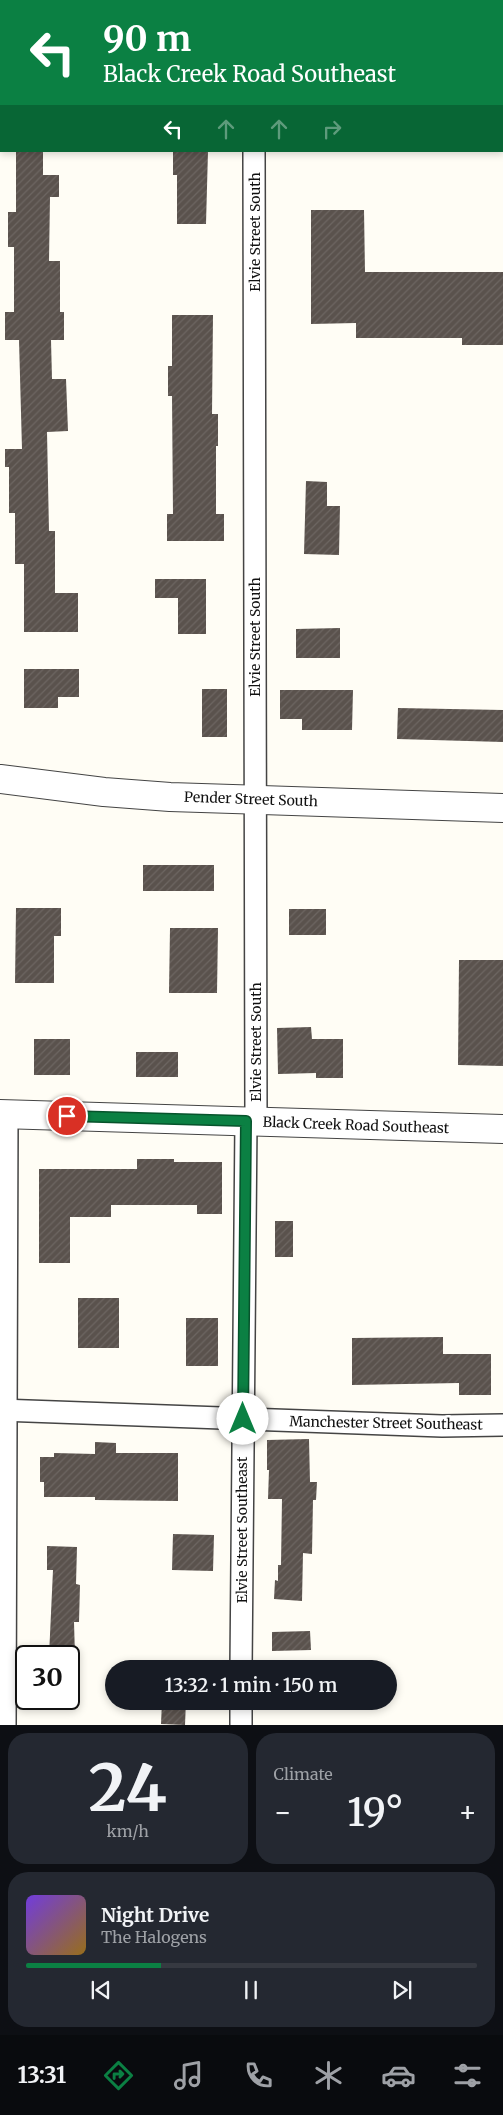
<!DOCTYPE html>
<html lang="en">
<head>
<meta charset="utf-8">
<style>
  body { margin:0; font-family:Merriweather,serif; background:#242831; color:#f1f3f6; height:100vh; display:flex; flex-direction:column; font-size:19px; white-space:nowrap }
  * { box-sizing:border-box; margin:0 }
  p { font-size:16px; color:#9ea1a6 }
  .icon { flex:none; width:28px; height:28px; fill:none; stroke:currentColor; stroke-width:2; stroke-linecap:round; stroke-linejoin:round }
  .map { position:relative; height:1725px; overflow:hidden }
  .side { display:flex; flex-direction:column; gap:8px; padding:8px; background:#0d0f14; flex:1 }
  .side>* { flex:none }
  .banner { position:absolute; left:0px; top:0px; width:504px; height:152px; box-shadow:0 2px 8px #0003; background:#0b8043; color:#fff; overflow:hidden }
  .speed { position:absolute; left:15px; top:1645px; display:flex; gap:10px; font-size:25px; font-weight:700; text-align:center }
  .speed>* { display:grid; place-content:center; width:65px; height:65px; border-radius:50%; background:#171b24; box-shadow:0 2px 8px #0003; line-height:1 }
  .speed .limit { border:2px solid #111; border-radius:8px; background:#fff; color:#111 }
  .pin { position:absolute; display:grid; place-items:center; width:42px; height:42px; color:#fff; margin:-21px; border:2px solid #fff; border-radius:50%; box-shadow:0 1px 5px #0007 }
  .me { position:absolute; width:55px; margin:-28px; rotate:0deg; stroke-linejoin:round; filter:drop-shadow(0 0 4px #0008) }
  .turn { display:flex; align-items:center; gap:18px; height:105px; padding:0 20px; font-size:22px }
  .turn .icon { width:65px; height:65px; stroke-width:2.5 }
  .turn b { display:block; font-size:35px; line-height:42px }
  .lanes { display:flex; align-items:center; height:48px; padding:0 20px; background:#0003; justify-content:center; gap:25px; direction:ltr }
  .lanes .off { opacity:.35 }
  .big { font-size:38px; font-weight:600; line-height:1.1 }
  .side .tile { flex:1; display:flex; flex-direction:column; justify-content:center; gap:8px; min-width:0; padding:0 18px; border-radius:20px; background:#242831 }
  .side .dial { align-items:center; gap:0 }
  .dial b { font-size:65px; line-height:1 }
  .song { display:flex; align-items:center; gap:15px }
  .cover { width:60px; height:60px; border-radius:8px; background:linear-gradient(135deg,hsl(260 70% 55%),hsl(40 70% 35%)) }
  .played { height:5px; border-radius:2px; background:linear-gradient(90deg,#0b8043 30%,#363941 30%) }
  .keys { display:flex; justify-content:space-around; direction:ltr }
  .heat { display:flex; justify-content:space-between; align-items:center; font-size:28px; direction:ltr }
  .side .tiles { flex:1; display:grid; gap:8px; grid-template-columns:1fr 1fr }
  .tile:last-child { grid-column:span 2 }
  .trip { position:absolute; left:105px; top:1660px; width:292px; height:50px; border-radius:25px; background:#171b24; box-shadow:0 2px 8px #0003; font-weight:600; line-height:50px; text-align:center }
  .menu { display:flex; height:80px; justify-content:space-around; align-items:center; background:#090b0e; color:#9ea1a6 }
  .menu .icon { width:35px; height:35px }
  .menu .selected { color:#0b8043 }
  .menu b { font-size:22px; color:#f1f3f6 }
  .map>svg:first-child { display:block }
  .building { fill:url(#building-hatch) }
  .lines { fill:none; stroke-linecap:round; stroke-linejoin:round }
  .minor-casing { stroke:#444; stroke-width:24 }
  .tertiary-casing { stroke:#444; stroke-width:30 }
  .minor { stroke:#fff; stroke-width:21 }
  .tertiary { stroke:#fff; stroke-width:28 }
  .route-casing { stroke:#07532c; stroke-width:12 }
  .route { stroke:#0b8043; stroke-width:9 }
  .labels { text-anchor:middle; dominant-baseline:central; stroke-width:5; stroke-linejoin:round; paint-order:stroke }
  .street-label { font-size:14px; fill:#111; stroke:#fff }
</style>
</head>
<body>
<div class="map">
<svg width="503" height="1725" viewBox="0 0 503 1725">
  <defs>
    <pattern id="building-hatch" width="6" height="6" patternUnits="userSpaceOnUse" patternTransform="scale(1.25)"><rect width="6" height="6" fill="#5a524d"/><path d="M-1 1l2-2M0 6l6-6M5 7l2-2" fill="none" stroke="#6d6662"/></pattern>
  </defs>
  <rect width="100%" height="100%" fill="#fffdf5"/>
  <g class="building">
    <path d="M 16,151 L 43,151 L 43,175 L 59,175 L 59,197 L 50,197 L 49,261 L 60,261 L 60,312 L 64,312 L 64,340 L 51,340 L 52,379 L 66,379 L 68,431 L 47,432 L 49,531 L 55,531 L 55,593 L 78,593 L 78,632 L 24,632 L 24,564 L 15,564 L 15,513 L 9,513 L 9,467 L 5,467 L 5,449 L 22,449 L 19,340 L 5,340 L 5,312 L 14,312 L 14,247 L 8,247 L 8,212 L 16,212 Z"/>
    <path d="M 173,151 L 208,151 L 206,224 L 177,224 L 177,175 L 173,175 Z"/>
    <path d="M 311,210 L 364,210 L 365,272 L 503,272 L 503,345 L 462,345 L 462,338 L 356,338 L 356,323 L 311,324 Z"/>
    <path d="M 172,315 L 213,315 L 212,414 L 218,414 L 218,446 L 216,446 L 216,514 L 224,514 L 224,541 L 167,541 L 167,514 L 173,514 L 172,396 L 168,396 L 168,366 L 172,366 Z"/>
    <path d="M 306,481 L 327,482 L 327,506 L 340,506 L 339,555 L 304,554 Z"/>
    <path d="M 155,579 L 206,579 L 206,634 L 178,634 L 178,598 L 155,598 Z"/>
    <path d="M 340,628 L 340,658 L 296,658 L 296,629 Z"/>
    <path d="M 24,669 L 79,669 L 79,697 L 58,697 L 58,708 L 24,708 Z"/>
    <rect x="202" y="689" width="25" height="48"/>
    <path d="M 280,690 L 353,690 L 352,730 L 302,730 L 302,719 L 280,719 Z"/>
    <path d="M 398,708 L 503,710 L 503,742 L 397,739 Z"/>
    <rect x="143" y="865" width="71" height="26"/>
    <path d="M 16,908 L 61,908 L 61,936 L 54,936 L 54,983 L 15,983 Z"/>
    <rect x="289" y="909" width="37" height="26"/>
    <path d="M 170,928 L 218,928 L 217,993 L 169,993 Z"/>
    <path d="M 459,960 L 503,960 L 503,1066 L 458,1065 Z"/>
    <path d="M 311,1027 L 312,1039 L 343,1039 L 343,1078 L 316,1078 L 316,1073 L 278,1074 L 277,1028 Z"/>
    <rect x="34" y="1039" width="36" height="36"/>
    <rect x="136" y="1052" width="42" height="25"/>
    <path d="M 137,1159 L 174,1159 L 174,1162 L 222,1162 L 222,1214 L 197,1214 L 197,1205 L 111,1205 L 111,1217 L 70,1217 L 70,1263 L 39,1263 L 39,1169 L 137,1169 Z"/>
    <rect x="275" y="1221" width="18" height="36"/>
    <rect x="78" y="1298" width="41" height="50"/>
    <rect x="186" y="1318" width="32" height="48"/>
    <path d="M 443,1337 L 443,1354 L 491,1354 L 491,1395 L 459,1395 L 459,1383 L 352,1385 L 352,1338 Z"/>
    <path d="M 309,1439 L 310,1482 L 317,1482 L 316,1500 L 313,1500 L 312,1554 L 303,1553 L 302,1601 L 274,1599 L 275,1580 L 278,1581 L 278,1565 L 281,1565 L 282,1499 L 268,1499 L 269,1470 L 267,1470 L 267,1440 Z"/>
    <path d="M 95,1442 L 116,1443 L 116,1453 L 178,1453 L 178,1501 L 95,1500 L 95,1497 L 44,1497 L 44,1482 L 40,1482 L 40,1457 L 54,1457 L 54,1453 L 95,1454 Z"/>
    <path d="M 173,1534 L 214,1535 L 213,1571 L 172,1570 Z"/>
    <path d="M 47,1546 L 77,1547 L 76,1584 L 80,1585 L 79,1622 L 74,1622 L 75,1656 L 49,1656 L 53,1570 L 47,1570 Z"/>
    <path d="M 310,1631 L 311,1650 L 272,1651 L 272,1632 Z"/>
    <path d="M 162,1701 L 186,1701 L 185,1725 L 161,1724 Z"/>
  </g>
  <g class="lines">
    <defs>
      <g id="minor">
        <path d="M 254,0 L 254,1"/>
        <path d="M 0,64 L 1,64"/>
        <path d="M 254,151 L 256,1122"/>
        <path d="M 0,1410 L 442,1426 L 503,1425"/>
        <path d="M 241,1669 L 246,1121"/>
        <path d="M 5,1725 L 7,1114"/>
        <path d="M 241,1725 L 241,1701"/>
      </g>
      <g id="tertiary">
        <path d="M 0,779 L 104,792 L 170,797 L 503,808"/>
        <path d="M 0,1114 L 503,1129"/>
      </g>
    </defs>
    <use href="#minor" class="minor-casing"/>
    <use href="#tertiary" class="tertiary-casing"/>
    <use href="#minor" class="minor"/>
    <use href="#tertiary" class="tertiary"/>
  </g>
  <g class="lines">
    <defs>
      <path id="route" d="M 67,1116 L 246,1121 L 243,1419"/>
    </defs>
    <use href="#route" class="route-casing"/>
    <use href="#route" class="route"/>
  </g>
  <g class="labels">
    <g class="street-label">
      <text transform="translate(255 232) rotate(-90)">Elvie Street South</text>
      <text transform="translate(255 637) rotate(-90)">Elvie Street South</text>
      <text transform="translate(251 799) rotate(2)">Pender Street South</text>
      <text transform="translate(256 1042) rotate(-90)">Elvie Street South</text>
      <text transform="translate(356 1125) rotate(2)">Black Creek Road Southeast</text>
      <text transform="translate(386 1423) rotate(1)">Manchester Street Southeast</text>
      <text transform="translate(242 1530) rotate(-90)">Elvie Street Southeast</text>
    </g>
  </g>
</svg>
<div class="speed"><div class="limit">30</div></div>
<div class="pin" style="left:67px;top:1116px;background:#d93025"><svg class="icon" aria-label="arrive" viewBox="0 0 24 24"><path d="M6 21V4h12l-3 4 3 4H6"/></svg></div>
<svg class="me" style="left:243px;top:1419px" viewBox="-20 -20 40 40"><circle r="19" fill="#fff"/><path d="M0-13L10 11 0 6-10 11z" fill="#0b8043"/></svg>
<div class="trip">13:32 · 1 min · 150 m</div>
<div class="banner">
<div class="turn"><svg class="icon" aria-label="left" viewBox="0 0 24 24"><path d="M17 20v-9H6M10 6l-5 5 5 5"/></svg><div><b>90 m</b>Black Creek Road Southeast</div></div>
<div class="lanes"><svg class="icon" aria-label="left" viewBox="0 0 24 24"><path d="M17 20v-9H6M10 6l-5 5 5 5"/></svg><svg class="icon off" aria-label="ahead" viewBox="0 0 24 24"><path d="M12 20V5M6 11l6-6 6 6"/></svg><svg class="icon off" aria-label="ahead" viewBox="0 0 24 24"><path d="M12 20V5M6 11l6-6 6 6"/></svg><svg class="icon off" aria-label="right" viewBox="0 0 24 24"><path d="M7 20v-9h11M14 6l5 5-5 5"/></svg></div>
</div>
</div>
<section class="side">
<div class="tiles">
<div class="tile dial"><b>24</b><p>km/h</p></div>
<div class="tile"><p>Climate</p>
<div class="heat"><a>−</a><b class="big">19°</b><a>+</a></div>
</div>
<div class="tile">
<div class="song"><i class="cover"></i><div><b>Night Drive</b><p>The Halogens</p></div></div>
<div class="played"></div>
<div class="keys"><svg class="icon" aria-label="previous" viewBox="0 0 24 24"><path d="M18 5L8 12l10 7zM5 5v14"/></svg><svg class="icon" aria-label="pause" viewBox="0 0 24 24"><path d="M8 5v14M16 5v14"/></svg><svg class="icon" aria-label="next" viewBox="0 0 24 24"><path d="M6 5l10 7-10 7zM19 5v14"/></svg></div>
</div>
</div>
</section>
<nav class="menu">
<b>13:31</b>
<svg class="icon selected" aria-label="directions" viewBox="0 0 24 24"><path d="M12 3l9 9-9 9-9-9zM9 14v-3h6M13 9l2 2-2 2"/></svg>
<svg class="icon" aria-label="music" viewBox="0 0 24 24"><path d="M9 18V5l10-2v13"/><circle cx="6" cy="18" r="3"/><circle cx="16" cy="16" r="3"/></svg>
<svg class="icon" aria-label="phone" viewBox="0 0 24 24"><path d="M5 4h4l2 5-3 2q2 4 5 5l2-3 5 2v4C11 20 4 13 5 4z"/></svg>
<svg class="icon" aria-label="climate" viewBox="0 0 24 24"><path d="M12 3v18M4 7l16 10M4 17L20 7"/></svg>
<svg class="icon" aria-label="car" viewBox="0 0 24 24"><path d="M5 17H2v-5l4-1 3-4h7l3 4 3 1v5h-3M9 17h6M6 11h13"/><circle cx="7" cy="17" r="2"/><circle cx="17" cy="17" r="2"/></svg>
<svg class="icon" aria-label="filters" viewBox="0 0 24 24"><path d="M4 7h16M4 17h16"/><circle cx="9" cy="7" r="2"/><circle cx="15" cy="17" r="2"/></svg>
</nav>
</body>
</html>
